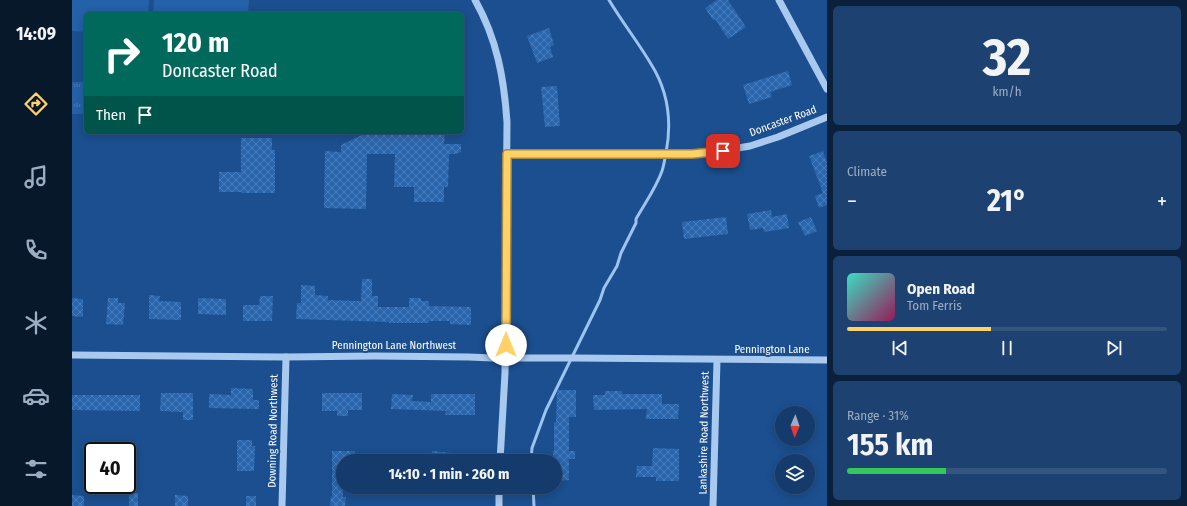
<!DOCTYPE html>
<html lang="en">
<head>
<meta charset="utf-8">
<style>
  body { margin:0; font-family:"Fira Sans Condensed",sans-serif; background:#1d4271; color:#f1f3f6; height:100vh; display:flex; flex-direction:column; font-size:15px; white-space:nowrap }
  * { box-sizing:border-box; margin:0 }
  p { font-size:13px; color:#9dadc1 }
  .icon { flex:none; width:22px; height:22px; fill:none; stroke:currentColor; stroke-width:2; stroke-linecap:round; stroke-linejoin:round }
  .map { position:relative; flex:1; overflow:hidden }
  .drawer { display:flex; flex-direction:column; gap:6px; padding:6px; background:#0b203b; width:360px }
  .drawer>* { flex:none }
  .guide { position:absolute; left:12px; top:12px; width:380px; height:122px; border-radius:6px; box-shadow:0 2px 10px #0003,0 0 0 1px #33557e; background:#00695c; color:#fff; overflow:hidden }
  .needle { width:26px; rotate:182deg }
  .controls { position:absolute; left:703px; top:406px; display:grid; gap:8px }
  .controls a { display:grid; place-items:center; width:40px; height:40px; border-radius:50%; background:#143b6b; box-shadow:0 2px 10px #0003,0 0 0 1px #33557e; font-size:20px }
  .speed { position:absolute; left:12px; top:442px; display:flex; gap:8px; font-size:20px; font-weight:700; text-align:center }
  .speed>* { display:grid; place-content:center; width:52px; height:52px; border-radius:50%; background:#143b6b; box-shadow:0 2px 10px #0003,0 0 0 1px #33557e; line-height:1 }
  .speed .limit { border:2px solid #111; border-radius:6px; background:#fff; color:#111 }
  .pin { position:absolute; display:grid; place-items:center; width:34px; height:34px; color:#fff; margin:-17px; border-radius:8px; box-shadow:0 2px 6px #0006 }
  .me { position:absolute; width:44px; margin:-22px; rotate:0deg; stroke-linejoin:round; filter:drop-shadow(0 0 3px #0008) }
  .turn { display:flex; align-items:center; gap:14px; height:84px; padding:0 12px; font-size:18px }
  .turn .icon { width:52px; height:52px; stroke-width:2.5 }
  .turn b { display:block; font-size:28px; line-height:34px }
  .then { display:flex; align-items:center; height:38px; padding:0 12px; background:#0003; gap:8px; font-size:15px }
  .big { font-size:30px; font-weight:700; line-height:1.1 }
  .drawer .card { flex:1; display:flex; flex-direction:column; justify-content:center; gap:6px; min-width:0; padding:0 14px; border-radius:6px; background:#1d4271 }
  .drawer .dial { align-items:center; gap:0 }
  .dial b { font-size:52px; line-height:1 }
  .song { display:flex; align-items:center; gap:12px }
  .cover { width:48px; height:48px; border-radius:6px; background:linear-gradient(135deg,hsl(170 70% 55%),hsl(330 70% 35%)) }
  .played { height:4px; border-radius:2px; background:linear-gradient(90deg,#ffd166 45%,#33557e 45%) }
  .keys { display:flex; justify-content:space-around; direction:ltr }
  .heat { display:flex; justify-content:space-between; align-items:center; font-size:22px; direction:ltr }
  .charge { height:6px; border-radius:3px; background:linear-gradient(90deg,#34c759 31%,#33557e 0) }
  .trip { position:absolute; left:264px; top:454px; width:226px; height:40px; border-radius:20px; background:#143b6b; box-shadow:0 2px 10px #0003,0 0 0 1px #33557e; font-weight:700; line-height:40px; text-align:center }
  main { display:flex; flex:1; min-height:0 }
  .tabs { display:flex; flex-direction:column; width:72px; justify-content:space-around; align-items:center; background:#08182b; color:#9dadc1 }
  .tabs .icon { width:28px; height:28px }
  .tabs .active { color:#ffd166 }
  .tabs b { font-size:18px; color:#f1f3f6 }
  .map>svg:first-child { display:block }
  .park { fill:url(#park-tufts) }
  .garden { fill:#2461a8 }
  .lines { fill:none; stroke-linecap:round; stroke-linejoin:round }
  .stream { stroke:#9cc4f0; stroke-width:3 }
  .building { fill:url(#building-cross-hatch) }
  .minor { stroke:#a9c9ee; stroke-width:7 }
  .route-casing { stroke:#a68842; stroke-width:10 }
  .route { stroke:#ffd166; stroke-width:7 }
  .labels { text-anchor:middle; dominant-baseline:central; stroke-width:4; stroke-linejoin:round; paint-order:stroke }
  .street-label { font-size:11px; fill:#fff; stroke:#1b4f8f }
</style>
</head>
<body>
<main>
<nav class="tabs">
<b>14:09</b>
<svg class="icon active" aria-label="directions" viewBox="0 0 24 24"><path d="M12 3l9 9-9 9-9-9zM9 14v-3h6M13 9l2 2-2 2"/></svg>
<svg class="icon" aria-label="music" viewBox="0 0 24 24"><path d="M9 18V5l10-2v13"/><circle cx="6" cy="18" r="3"/><circle cx="16" cy="16" r="3"/></svg>
<svg class="icon" aria-label="phone" viewBox="0 0 24 24"><path d="M5 4h4l2 5-3 2q2 4 5 5l2-3 5 2v4C11 20 4 13 5 4z"/></svg>
<svg class="icon" aria-label="climate" viewBox="0 0 24 24"><path d="M12 3v18M4 7l16 10M4 17L20 7"/></svg>
<svg class="icon" aria-label="car" viewBox="0 0 24 24"><path d="M5 17H2v-5l4-1 3-4h7l3 4 3 1v5h-3M9 17h6M6 11h13"/><circle cx="7" cy="17" r="2"/><circle cx="17" cy="17" r="2"/></svg>
<svg class="icon" aria-label="filters" viewBox="0 0 24 24"><path d="M4 7h16M4 17h16"/><circle cx="9" cy="7" r="2"/><circle cx="15" cy="17" r="2"/></svg>
</nav>
<div class="map">
<svg width="755" height="506" viewBox="0 0 755 506">
  <defs>
    <pattern id="park-tufts" width="24" height="20" patternUnits="userSpaceOnUse"><rect width="24" height="20" fill="#2461a8"/><path d="M3 7l-1-3M5 7V3M7 7l1-3M15 17l-1-3M17 17v-4M19 17l1-3" fill="none" stroke="#4579b5"/></pattern>
    <pattern id="building-cross-hatch" width="8" height="8" patternUnits="userSpaceOnUse"><rect width="8" height="8" fill="#2a66ad"/><path d="M0 0l8 8M0 8l8-8" fill="none" stroke="#4a7db9"/></pattern>
  </defs>
  <rect width="100%" height="100%" fill="#1b4f8f"/>
  <rect class="park" x="0" y="82" width="14" height="32"/>
  <g class="garden">
    <path d="M 0,0 L 77,0 L 76,14 L 14,14 L 14,32 L 0,31 Z"/>
    <path d="M 82,0 L 177,0 L 176,14 L 81,14 Z"/>
  </g>
  <g class="lines">
    <g class="stream">
      <path d="M 459,461 L 460,448 L 474,410 L 528,300 L 532,288 L 545,266 L 549,253 L 564,223 L 564,219 C 573,203 584,188 590,171 C 592,165 593,158 594,153 C 600,122 596,91 579,64 C 566,42 550,22 537,0"/>
      <path d="M 461,487 L 462,506"/>
    </g>
  </g>
  <g class="building">
    <path d="M 645,0 L 656,0 L 674,27 L 656,39 L 643,19 L 641,20 L 633,8 Z"/>
    <path d="M 477,28 L 482,45 L 478,47 L 481,57 L 465,63 L 455,36 Z"/>
    <path d="M 716,71 L 720,85 L 698,92 L 700,97 L 677,104 L 671,85 Z"/>
    <path d="M 485,86 L 488,126 L 473,127 L 469,87 Z"/>
    <path d="M 296,132 L 373,132 L 372,144 L 389,144 L 389,152 L 384,154 L 377,154 L 376,187 L 372,187 L 372,202 L 342,202 L 342,187 L 322,187 L 323,154 L 295,154 L 294,209 L 252,208 L 253,151 L 269,152 L 269,145 Z"/>
    <path d="M 169,138 L 200,138 L 200,150 L 203,150 L 203,193 L 169,193 L 169,192 L 147,192 L 147,172 L 169,172 Z"/>
    <path d="M 751,151 L 755,163 L 755,205 L 747,208 L 743,196 L 751,193 L 737,156 Z"/>
    <path d="M 699,210 L 700,217 L 715,214 L 717,228 L 692,232 L 691,228 L 678,230 L 675,214 Z"/>
    <path d="M 654,217 L 656,234 L 612,239 L 610,222 Z"/>
    <path d="M 739,217 L 745,231 L 733,236 L 726,222 Z"/>
    <path d="M 290,279 L 300,279 L 300,296 L 306,296 L 306,307 L 337,307 L 337,298 L 349,298 L 349,301 L 357,301 L 357,306 L 399,307 L 399,325 L 378,324 L 378,321 L 357,321 L 357,323 L 317,323 L 317,322 L 224,319 L 225,303 L 229,303 L 229,285 L 243,286 L 243,295 L 256,296 L 256,300 L 289,301 Z"/>
    <path d="M 77,295 L 88,296 L 87,301 L 109,302 L 109,320 L 77,319 Z"/>
    <path d="M 188,296 L 201,296 L 200,321 L 171,321 L 171,305 L 187,305 Z"/>
    <path d="M 0,298 L 11,299 L 11,317 L 0,316 Z"/>
    <path d="M 36,298 L 46,298 L 46,303 L 53,303 L 51,325 L 34,324 Z"/>
    <path d="M 126,298 L 154,299 L 154,315 L 126,314 Z"/>
    <path d="M 159,388 L 181,389 L 181,400 L 187,400 L 187,409 L 137,408 L 137,394 L 159,395 Z"/>
    <path d="M 485,390 L 504,390 L 504,417 L 497,417 L 497,451 L 503,451 L 503,459 L 497,459 L 497,480 L 483,481 L 483,461 L 481,461 L 481,451 L 482,451 L 482,422 L 484,422 Z"/>
    <path d="M 533,391 L 550,391 L 550,394 L 590,394 L 590,404 L 607,404 L 606,419 L 574,419 L 575,409 L 522,410 L 521,395 L 533,395 Z"/>
    <path d="M 89,393 L 121,393 L 121,420 L 111,420 L 111,412 L 88,411 Z"/>
    <path d="M 250,393 L 290,393 L 290,410 L 276,410 L 276,416 L 265,416 L 265,411 L 250,411 Z"/>
    <path d="M 320,394 L 341,395 L 340,401 L 359,402 L 359,394 L 403,394 L 403,415 L 373,415 L 374,411 L 319,409 Z"/>
    <path d="M 0,395 L 68,395 L 68,411 L 0,410 Z"/>
    <path d="M 165,440 L 180,440 L 180,446 L 183,446 L 182,471 L 165,471 Z"/>
    <path d="M 581,448 L 607,449 L 607,481 L 584,481 L 584,477 L 564,477 L 565,466 L 580,466 Z"/>
    <path d="M 260,451 L 283,451 L 283,461 L 271,461 L 271,497 L 274,497 L 273,506 L 258,506 L 259,496 L 260,497 Z"/>
    <path d="M 360,451 L 400,455 L 400,461 L 359,461 Z"/>
    <rect x="57" y="493" width="9" height="13"/>
    <path d="M 0,495 L 12,496 L 12,506 L 0,506 Z"/>
    <path d="M 103,495 L 116,496 L 116,506 L 103,506 Z"/>
    <rect x="174" y="496" width="10" height="10"/>
  </g>
  <g class="lines">
    <g class="minor">
      <path d="M 403,0 C 425,39 432,78 435,122 L 433,373 L 428,461"/>
      <path d="M 707,0 L 755,89"/>
      <path d="M 435,154 L 600,154 L 648,151 L 678,146 L 706,137 L 755,117"/>
      <path d="M 0,355 L 214,357 L 303,356 L 397,357 L 420,358 L 499,358 L 755,360"/>
      <path d="M 210,506 L 214,357"/>
      <path d="M 427,506 L 427,487"/>
      <path d="M 641,506 L 645,360"/>
    </g>
  </g>
  <g class="lines">
    <defs>
      <path id="route" d="M 434,345 L 435,154 L 620,154 L 651,151"/>
    </defs>
    <use href="#route" class="route-casing"/>
    <use href="#route" class="route"/>
  </g>
  <g class="labels">
    <g class="street-label">
      <text transform="translate(711 121) rotate(-20)">Doncaster Road</text>
      <text x="322" y="345">Pennington Lane Northwest</text>
      <text x="700" y="349">Pennington Lane</text>
      <text transform="translate(201 431) rotate(-89)">Downing Road Northwest</text>
      <text transform="translate(632 433) rotate(-89)">Lankashire Road Northwest</text>
    </g>
  </g>
</svg>
<div class="controls">
<a><svg class="needle" viewBox="-14 -14 28 28"><path d="M0-13l5 13h-10z" fill="#e53935"/><path d="M0 13l5-13h-10z" fill="#9dadc1"/></svg></a>
<a><svg class="icon" aria-label="layers" viewBox="0 0 24 24"><path d="M12 4l9 5-9 5-9-5zM3 14l9 5 9-5"/></svg></a>
</div>
<div class="speed"><div class="limit">40</div></div>
<div class="pin" style="left:651px;top:151px;background:#d93025"><svg class="icon" aria-label="arrive" viewBox="0 0 24 24"><path d="M6 21V4h12l-3 4 3 4H6"/></svg></div>
<svg class="me" style="left:434px;top:345px" viewBox="-20 -20 40 40"><circle r="19" fill="#fff"/><path d="M0-13L10 11 0 6-10 11z" fill="#ffd166"/></svg>
<div class="trip">14:10 · 1 min · 260 m</div>
<div class="guide">
<div class="turn"><svg class="icon" aria-label="right" viewBox="0 0 24 24"><path d="M7 20v-9h11M14 6l5 5-5 5"/></svg><div><b>120 m</b>Doncaster Road</div></div>
<div class="then">Then<svg class="icon" aria-label="arrive" viewBox="0 0 24 24"><path d="M6 21V4h12l-3 4 3 4H6"/></svg></div>
</div>
</div>
<section class="drawer">
<div class="card dial"><b>32</b><p>km/h</p></div>
<div class="card"><p>Climate</p>
<div class="heat"><a>−</a><b class="big">21°</b><a>+</a></div>
</div>
<div class="card">
<div class="song"><i class="cover"></i><div><b>Open Road</b><p>Tom Ferris</p></div></div>
<div class="played"></div>
<div class="keys"><svg class="icon" aria-label="previous" viewBox="0 0 24 24"><path d="M18 5L8 12l10 7zM5 5v14"/></svg><svg class="icon" aria-label="pause" viewBox="0 0 24 24"><path d="M8 5v14M16 5v14"/></svg><svg class="icon" aria-label="next" viewBox="0 0 24 24"><path d="M6 5l10 7-10 7zM19 5v14"/></svg></div>
</div>
<div class="card"><p>Range · 31%</p><b class="big">155 km</b><div class="charge"></div></div>
</section>
</main>
</body>
</html>
